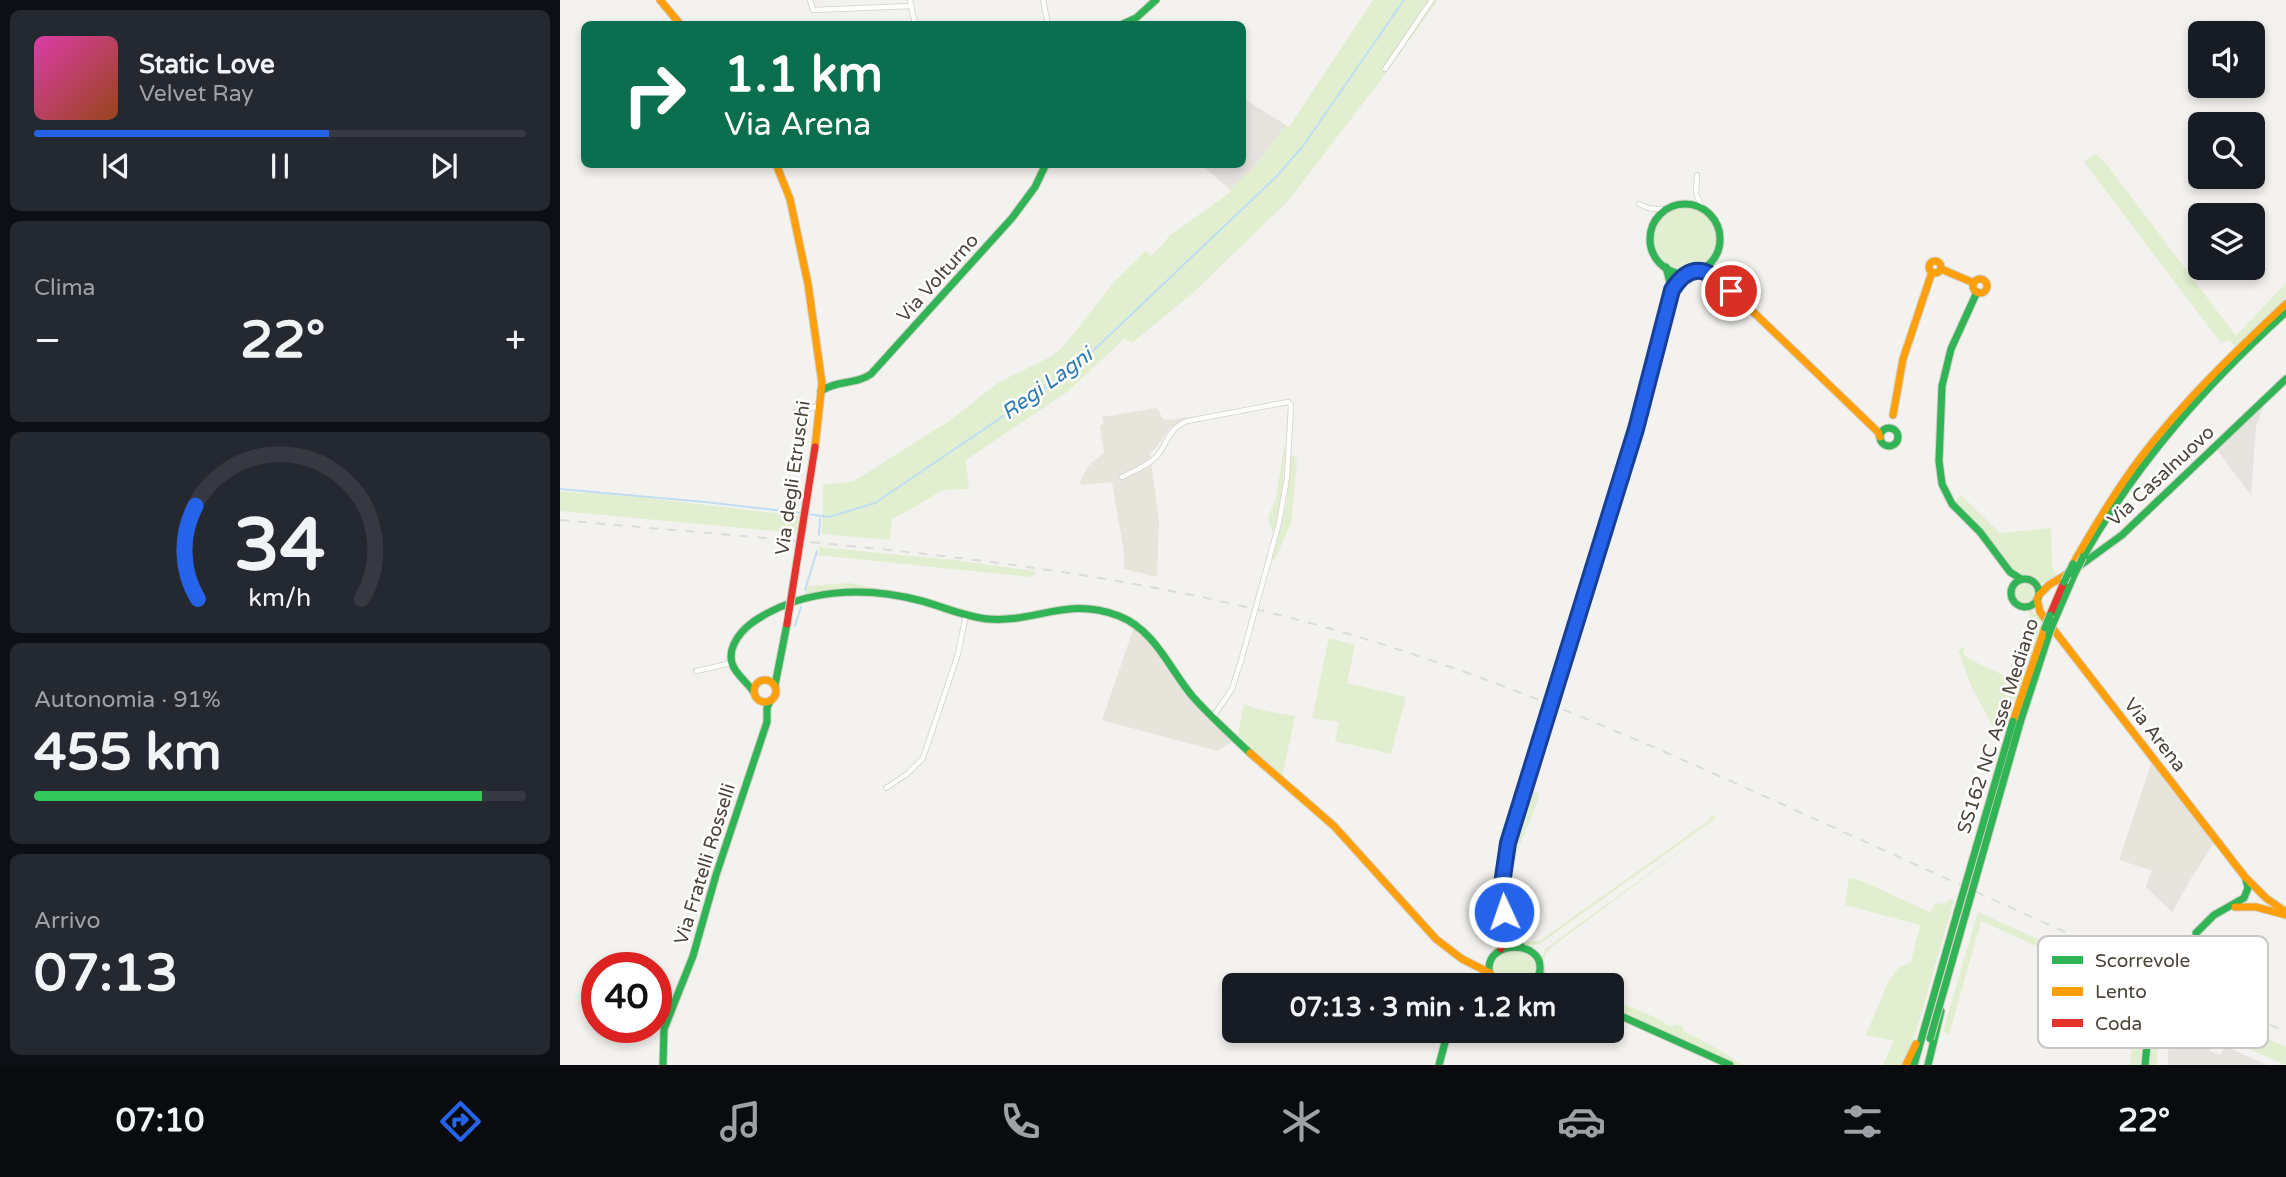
<!DOCTYPE html>
<html lang="it">
<head>
<meta charset="utf-8">
<style>
  body { margin:0; font-family:"Varela Round",sans-serif; background:#242831; color:#f1f3f6; height:100vh; display:flex; flex-direction:column; font-size:26px; white-space:nowrap }
  * { box-sizing:border-box; margin:0 }
  p { font-size:23px; color:#9ea1a6 }
  .icon { flex:none; width:38px; height:38px; fill:none; stroke:currentColor; stroke-width:2; stroke-linecap:round; stroke-linejoin:round }
  .map { position:relative; flex:1; overflow:hidden }
  .panel { display:flex; flex-direction:column; gap:10px; padding:10px; background:#0d0f14; width:560px }
  .panel>* { flex:none }
  .banner { position:absolute; left:21px; top:21px; width:665px; height:147px; border-radius:10px; box-shadow:0 4px 10px #0003; background:#0b6e4f; color:#fff; overflow:hidden }
  .tools { position:absolute; left:1628px; top:21px; display:grid; gap:14px }
  .tools a { display:grid; place-items:center; width:77px; height:77px; border-radius:10px; background:#171b24; box-shadow:0 4px 10px #0003; font-size:35px }
  .speed { position:absolute; left:21px; top:952px; display:flex; gap:14px; font-size:35px; font-weight:700; text-align:center }
  .speed>* { display:grid; place-content:center; width:91px; height:91px; border-radius:50%; background:#171b24; box-shadow:0 4px 10px #0003; line-height:1 }
  .speed .limit { border:10px solid #d22; background:#fff; color:#111 }
  .pin { position:absolute; display:grid; place-items:center; width:60px; height:60px; color:#fff; margin:-30px; border:4px solid #fff; border-radius:50%; box-shadow:0 2px 7px #0007 }
  .me { position:absolute; width:77px; margin:-38px; rotate:357deg; stroke-linejoin:round; filter:drop-shadow(0 0 5px #0008) }
  .turn { display:flex; align-items:center; gap:24px; height:147px; padding:0 28px; font-size:32px }
  .turn .icon { width:91px; height:91px; stroke-width:2.5 }
  .turn b { display:block; font-size:49px; line-height:60px }
  .big { font-size:52px; font-weight:700; line-height:1.1 }
  .panel .widget { flex:1; display:flex; flex-direction:column; justify-content:center; gap:10px; min-width:0; padding:0 24px; border-radius:10px; background:#242831 }
  .panel .dial { align-items:center; gap:0 }
  .dial svg { height:182px; overflow:visible; fill:none; stroke:#363941; stroke-width:7; stroke-linecap:round; text-anchor:middle }
  .dial text { fill:#f1f3f6; stroke:none }
  .song { display:flex; align-items:center; gap:21px }
  .cover { width:84px; height:84px; border-radius:10px; background:linear-gradient(135deg,hsl(320 70% 55%),hsl(20 70% 35%)) }
  .played { height:7px; border-radius:4px; background:linear-gradient(90deg,#2563eb 60%,#363941 60%) }
  .keys { display:flex; justify-content:space-around; direction:ltr }
  .heat { display:flex; justify-content:space-between; align-items:center; font-size:38px; direction:ltr }
  .charge { height:10px; border-radius:5px; background:linear-gradient(90deg,#34c759 91%,#363941 0) }
  .trip { position:absolute; left:662px; top:973px; width:402px; height:70px; border-radius:10px; background:#171b24; box-shadow:0 4px 10px #0003; font-weight:700; line-height:70px; text-align:center }
  .dock { display:flex; height:112px; justify-content:space-around; align-items:center; background:#090b0e; color:#9ea1a6 }
  .dock .icon { width:49px; height:49px }
  .dock .current { color:#2563eb }
  .dock b { font-size:32px; color:#f1f3f6 }
  main { display:flex; flex:1; min-height:0 }
  .map>svg:first-child { display:block }
  .residential { fill:#e7e4dc }
  .industrial { fill:#e6e2de }
  .green { fill:#e1eecf }
  .parking { fill:#e6e3df }
  .lines { fill:none; stroke-linecap:round; stroke-linejoin:round }
  .stream { stroke:#c0ddf1; stroke-width:2 }
  .secondary-tunnel { stroke:#d2cfca; stroke-width:5; stroke-dasharray:5 2.5; stroke-linecap:butt }
  .street-casing { stroke:#d2d0cb; stroke-width:6 }
  .fast-casing { stroke:#d3cfc5; stroke-width:9 }
  .slow-casing { stroke:#d3cfc5; stroke-width:9 }
  .jam-casing { stroke:#d3cfc5; stroke-width:9 }
  .street { stroke:#fdfdfc; stroke-width:4.5 }
  .fast { stroke:#30b455; stroke-width:7 }
  .slow { stroke:#ff9f0a; stroke-width:7 }
  .jam { stroke:#e5322d; stroke-width:7 }
  .rail { stroke:#dbdbda; stroke-width:2; stroke-dasharray:9 9; stroke-linecap:butt }
  .street-bridge-casing { stroke:#d2d0cb; stroke-width:6; stroke-linecap:butt }
  .fast-bridge-casing { stroke:#d3cfc5; stroke-width:9; stroke-linecap:butt }
  .jam-bridge-casing { stroke:#d3cfc5; stroke-width:9; stroke-linecap:butt }
  .street-bridge { stroke:#fdfdfc; stroke-width:4.5 }
  .fast-bridge { stroke:#30b455; stroke-width:7 }
  .jam-bridge { stroke:#e5322d; stroke-width:7 }
  .route-casing { stroke:#184099; stroke-width:18 }
  .route { stroke:#2563eb; stroke-width:12 }
  .labels { text-anchor:middle; dominant-baseline:central; stroke-width:5; stroke-linejoin:round; paint-order:stroke }
  .street-label { font-size:19px; fill:#4b4439; stroke:#fff }
  .water-label { font-size:21px; font-style:italic; fill:#2e7ab2; stroke:#fff }
  .key { fill:#fff; stroke:#c9c7c4; stroke-width:2 }
  .key-label { font-size:19px; fill:#4b4439 }
</style>
</head>
<body>
<main>
<section class="panel">
<div class="widget">
<div class="song"><i class="cover"></i><div><b>Static Love</b><p>Velvet Ray</p></div></div>
<div class="played"></div>
<div class="keys"><svg class="icon" aria-label="previous" viewBox="0 0 24 24"><path d="M18 5L8 12l10 7zM5 5v14"/></svg><svg class="icon" aria-label="pause" viewBox="0 0 24 24"><path d="M8 5v14M16 5v14"/></svg><svg class="icon" aria-label="next" viewBox="0 0 24 24"><path d="M6 5l10 7-10 7zM19 5v14"/></svg></div>
</div>
<div class="widget"><p>Clima</p>
<div class="heat"><a>−</a><b class="big">22°</b><a>+</a></div>
</div>
<div class="widget dial"><svg viewBox="0 0 100 80">
<path d="M14 69A42 42 0 1 1 86 69"/>
<path d="M14 69A42 42 0 0 1 13 28" stroke="#2563eb"/>
<text x="50" y="56" font-size="32" font-weight="700">34</text>
<text x="50" y="72" font-size="11">km/h</text>
</svg></div>
<div class="widget"><p>Autonomia · 91%</p><b class="big">455 km</b><div class="charge"></div></div>
<div class="widget"><p>Arrivo</p><b class="big">07:13</b></div>
</section>
<div class="map">
<svg width="1726" height="1065" viewBox="0 0 1726 1065">
  <rect width="100%" height="100%" fill="#f4f2ee"/>
  <g class="residential">
    <path d="M 597,408 L 603,419 L 608,420 L 629,417 L 611,427 L 595,449 L 590,453 L 599,521 L 597,577 L 564,569 L 564,553 L 552,482 L 521,485 L 520,482 L 528,466 L 544,453 L 540,426 L 544,424 L 542,417 Z"/>
    <path d="M 574,627 L 597,649 L 615,679 L 639,708 L 675,740 L 657,751 L 542,720 Z"/>
    <path d="M 1592,761 L 1655,841 L 1629,882 L 1559,860 Z"/>
  </g>
  <g class="industrial">
    <path d="M 683,98 L 726,125 L 696,165 L 670,190 L 642,165 L 682,164 Z"/>
    <path d="M 1703,407 L 1696,427 L 1691,495 L 1657,450 Z"/>
    <path d="M 1592,870 L 1629,882 L 1612,912 L 1586,887 Z"/>
  </g>
  <g class="green">
    <path d="M 813,0 L 878,0 L 826,73 L 729,200 L 634,292 L 572,343 L 564,339 L 507,392 L 406,460 L 409,489 L 382,490 L 355,507 L 332,519 L 330,540 L 262,534 L 263,485 L 294,481 L 389,421 L 439,382 L 490,357 L 503,347 L 554,282 L 586,251 L 591,256 L 604,243 L 609,236 L 671,192 L 670,190 L 696,165 L 726,125 L 729,127 Z"/>
    <path d="M 1535,153 L 1548,166 L 1676,336 L 1726,283 L 1726,297 L 1722,303 L 1675,346 L 1669,340 L 1661,343 L 1524,162 Z"/>
    <circle cx="1125" cy="238" r="31"/>
    <path d="M 726,435 L 722,496 L 713,533 L 708,518 L 716,498 Z"/>
    <path d="M 730,454 L 736,457 L 737,462 L 731,523 L 715,559 L 712,561 L 727,501 Z"/>
    <path d="M 0,491 L 80,497 L 239,516 L 236,533 L 0,511 Z"/>
    <path d="M 1401,495 L 1440,533 L 1491,528 L 1492,565 L 1497,578 L 1482,583 L 1455,573 L 1424,532 L 1394,502 Z"/>
    <path d="M 258,547 L 394,560 L 475,571 L 475,574 L 470,577 L 257,555 L 260,552 Z"/>
    <circle cx="1465" cy="593" r="10"/>
    <path d="M 289,583 L 365,597 L 425,615 L 456,614 L 476,610 L 476,612 L 450,617 L 427,617 L 366,599 L 284,587 L 245,594 L 247,586 Z"/>
    <path d="M 1471,610 L 1484,622 L 1455,701 L 1450,706 L 1440,739 L 1412,688 L 1398,650 L 1405,647 L 1403,653 L 1409,659 L 1447,677 L 1470,615 L 1468,611 Z"/>
    <path d="M 769,638 L 795,645 L 787,683 L 846,697 L 831,754 L 775,741 L 779,722 L 752,718 Z"/>
    <path d="M 684,704 L 700,710 L 735,716 L 722,778 L 678,735 Z"/>
    <path d="M 969,790 L 977,792 L 979,796 C 966,838 934,882 955,928 C 960,940 969,944 981,940 L 1148,821 L 1152,815 L 1156,818 L 981,943 C 973,947 967,946 960,941 C 950,935 949,924 947,913 C 942,869 956,831 969,790 Z"/>
    <path d="M 1160,822 L 990,948 C 982,957 983,971 991,980 L 998,982 L 996,985 L 986,982 L 981,958 L 985,949 Z"/>
    <path d="M 1289,877 L 1307,883 L 1371,913 L 1375,903 L 1384,904 L 1390,899 L 1394,900 L 1355,1035 L 1342,1065 L 1323,1065 L 1334,1041 L 1306,1035 L 1328,982 L 1339,967 L 1351,962 L 1360,925 L 1285,905 Z"/>
    <path d="M 1418,912 L 1659,1021 L 1661,1017 L 1726,1047 L 1726,1065 L 1620,1020 C 1600,1024 1597,1048 1597,1065 L 1589,1065 C 1589,1043 1597,1026 1606,1006 L 1597,1002 L 1584,1030 L 1580,1065 L 1570,1065 L 1572,1039 L 1589,996 L 1421,921 L 1389,1035 L 1383,1031 Z"/>
    <path d="M 956,949 C 974,953 982,970 969,985 L 940,985 C 927,968 936,952 956,949 Z"/>
    <path d="M 1052,999 L 1094,1017 L 1112,1027 L 1114,1024 L 1123,1026 L 1123,1031 L 1151,1045 L 1183,1065 L 1176,1065 L 1112,1035 L 1052,1010 Z"/>
  </g>
  <path class="parking" d="M 1619,1030 L 1647,1041 L 1646,1044 L 1651,1047 L 1650,1051 L 1658,1055 L 1661,1054 L 1665,1046 L 1707,1065 L 1608,1065 L 1608,1050 L 1615,1033 Z"/>
  <g class="lines">
    <g class="stream">
      <path d="M 0,489 L 145,502 L 242,513"/>
      <path d="M 247,514 L 269,517 L 315,503 L 516,367 L 716,177 L 743,146 L 844,0"/>
      <path d="M 259,535 L 260,519"/>
      <path d="M 245,590 L 257,551"/>
      <path d="M 235,626 L 241,607"/>
    </g>
    <path class="secondary-tunnel" d="M 1601,1005 L 1636,933"/>
    <defs>
      <g id="street">
        <path d="M 250,0 L 253,10 L 351,6"/>
        <path d="M 350,0 L 355,24"/>
        <path d="M 483,0 L 488,24"/>
        <path d="M 825,69 L 872,0"/>
        <path d="M 1137,175 L 1136,193 L 1142,208"/>
        <path d="M 1079,204 L 1088,208 L 1106,210"/>
        <path d="M 235,412 L 260,406"/>
        <path d="M 562,477 C 573,471 588,466 597,456 C 609,441 607,430 627,421 L 728,402 L 731,405 L 727,477 L 719,523"/>
        <path d="M 136,671 L 172,663"/>
        <path d="M 653,717 L 672,689 L 681,661"/>
        <path d="M 326,788 L 347,774 L 363,758 L 398,654 L 406,614"/>
      </g>
      <g id="fast">
        <path d="M 563,24 L 576,18 L 596,0"/>
        <circle cx="1125" cy="239" r="35"/>
        <path d="M 1112,290 L 1126,274"/>
        <path d="M 1417,292 L 1391,349 L 1382,386 L 1379,461 L 1382,484 L 1392,504 L 1420,532 L 1450,572 L 1461,579"/>
        <path d="M 261,391 C 276,380 296,385 311,374 L 452,218 L 475,187 L 486,164"/>
        <circle cx="1329" cy="437" r="9"/>
        <path d="M 1523,557 C 1578,461 1645,386 1726,312"/>
        <path d="M 1518,567 L 1562,535 L 1726,379"/>
        <circle cx="1465" cy="593" r="14"/>
        <path d="M 1026,590 L 1099,347 L 1112,290 L 1106,267"/>
        <path d="M 1494,621 L 1514,575"/>
        <path d="M 215,685 L 227,624"/>
        <path d="M 193,691 C 188,684 181,678 176,671 C 163,653 178,633 193,622 C 243,588 305,586 362,601 C 384,607 405,617 428,619 C 476,623 507,596 559,616 C 595,630 610,670 633,697 C 651,717 671,735 690,753"/>
        <path d="M 1460,723 L 1489,634"/>
        <path d="M 946,926 L 955,941 L 961,946"/>
        <path d="M 1636,933 L 1654,915 L 1684,898 L 1688,888 L 1686,880"/>
        <path d="M 980,973 L 987,985"/>
        <path d="M 935,985 C 933,980 929,973 929,969 C 928,940 982,940 980,969 C 980,974 976,980 974,985"/>
        <path d="M 1052,1012 L 1170,1065"/>
        <path d="M 103,1065 L 104,1029 L 133,956 L 156,875 L 207,722 L 207,708 L 210,701"/>
        <path d="M 879,1065 L 888,1031"/>
        <path d="M 1354,1065 L 1398,910"/>
        <path d="M 1368,1065 L 1381,1011"/>
        <path d="M 1585,1065 L 1588,1036 L 1601,1005"/>
      </g>
      <g id="slow">
        <path d="M 100,0 L 120,24"/>
        <path d="M 216,164 L 230,199 L 248,284 L 262,383 L 255,447"/>
        <circle cx="1375" cy="267" r="6"/>
        <path d="M 1381,269 L 1414,283"/>
        <path d="M 1140,270 L 1157,277 L 1318,432 L 1320,437"/>
        <circle cx="1420" cy="286" r="7"/>
        <path d="M 1333,415 L 1343,359 L 1372,272"/>
        <path d="M 1513,564 C 1534,527 1556,490 1582,456 C 1625,400 1675,352 1726,304"/>
        <path d="M 1479,595 L 1489,585 L 1507,574"/>
        <path d="M 1477,599 L 1480,612 L 1685,877 L 1706,898 L 1726,912"/>
        <circle cx="205" cy="691" r="11"/>
        <path d="M 1453,721 L 1485,628"/>
        <path d="M 690,753 L 774,826 L 876,939 L 902,959 L 930,973"/>
        <path d="M 1675,907 L 1696,907 L 1726,915"/>
        <path d="M 1346,1065 L 1356,1044"/>
      </g>
      <g id="jam">
        <path d="M 1490,615 L 1504,582"/>
        <path d="M 941,949 C 947,926 941,905 942,883 C 943,853 954,824 963,796"/>
      </g>
    </defs>
    <use href="#street" class="street-casing"/>
    <use href="#fast" class="fast-casing"/>
    <use href="#slow" class="slow-casing"/>
    <use href="#jam" class="jam-casing"/>
    <use href="#street" class="street"/>
    <use href="#fast" class="fast"/>
    <use href="#slow" class="slow"/>
    <use href="#jam" class="jam"/>
    <path class="rail" d="M 0,520 C 251,543 505,557 750,623 C 933,673 1096,747 1268,825 C 1421,894 1573,963 1726,1032"/>
    <defs>
      <path id="street-bridge" d="M 681,661 L 719,523"/>
      <g id="fast-bridge">
        <path d="M 1514,575 L 1523,557"/>
        <path d="M 1504,582 L 1513,564"/>
        <path d="M 1485,628 L 1490,615"/>
        <path d="M 1489,634 L 1494,621"/>
        <path d="M 963,796 L 1026,590"/>
        <path d="M 1398,910 L 1453,721"/>
        <path d="M 1370,1039 L 1460,723"/>
      </g>
      <path id="jam-bridge" d="M 227,624 L 255,447"/>
    </defs>
    <use href="#street-bridge" class="street-bridge-casing"/>
    <use href="#fast-bridge" class="fast-bridge-casing"/>
    <use href="#jam-bridge" class="jam-bridge-casing"/>
    <use href="#street-bridge" class="street-bridge"/>
    <use href="#fast-bridge" class="fast-bridge"/>
    <use href="#jam-bridge" class="jam-bridge"/>
  </g>
  <g class="lines">
    <defs>
      <path id="route" d="M 944,912 L 942,884 L 948,843 L 1076,429 L 1112,290 C 1132,259 1150,270 1171,291"/>
    </defs>
    <use href="#route" class="route-casing"/>
    <use href="#route" class="route"/>
  </g>
  <g class="labels">
    <g class="street-label">
      <text transform="translate(378 278) rotate(-48)">Via Volturno</text>
      <text transform="translate(1601 476) rotate(-43)">Via Casalnuovo</text>
      <text transform="translate(233 478) rotate(-82)">Via degli Etruschi</text>
      <text transform="translate(1438 726) rotate(-72)">SS162 NC Asse Mediano</text>
      <text transform="translate(1595 735) rotate(52)">Via Arena</text>
      <text transform="translate(145 864) rotate(-73)">Via Fratelli Rosselli</text>
    </g>
    <g class="water-label">
      <text transform="translate(487 384) rotate(-36)">Regi Lagni</text>
    </g>
  </g>
  <rect x="1478" y="936" width="230" height="112" rx="10" class="key"/>
  <rect x="1492" y="956" width="31" height="8" fill="#30b455"/>
  <rect x="1492" y="987" width="31" height="9" fill="#ff9f0a"/>
  <rect x="1492" y="1019" width="31" height="8" fill="#e5322d"/>
  <g class="key-label">
    <text x="1535" y="967">Scorrevole</text>
    <text x="1535" y="998">Lento</text>
    <text x="1535" y="1030">Coda</text>
  </g>
</svg>
<div class="tools">
<a><svg class="icon" aria-label="sound" viewBox="0 0 24 24"><path d="M4 9h4l5-4v14l-5-4H4zM17 9q2 3 0 6"/></svg></a>
<a><svg class="icon" aria-label="search" viewBox="0 0 24 24"><circle cx="10" cy="10" r="6"/><path d="M15 15l6 6"/></svg></a>
<a><svg class="icon" aria-label="layers" viewBox="0 0 24 24"><path d="M12 4l9 5-9 5-9-5zM3 14l9 5 9-5"/></svg></a>
</div>
<div class="speed"><div class="limit">40</div></div>
<div class="pin" style="left:1171px;top:291px;background:#d93025"><svg class="icon" aria-label="arrive" viewBox="0 0 24 24"><path d="M6 21V4h12l-3 4 3 4H6"/></svg></div>
<svg class="me" style="left:944px;top:912px" viewBox="-20 -20 40 40"><circle r="17" fill="#2563eb" stroke="#fff" stroke-width="3"/><path d="M0-11L8 9 0 5-8 9z" fill="#fff"/></svg>
<div class="trip">07:13 · 3 min · 1.2 km</div>
<div class="banner">
<div class="turn"><svg class="icon" aria-label="right" viewBox="0 0 24 24"><path d="M7 20v-9h11M14 6l5 5-5 5"/></svg><div><b>1.1 km</b>Via Arena</div></div>
</div>
</div>
</main>
<nav class="dock">
<b>07:10</b>
<svg class="icon current" aria-label="directions" viewBox="0 0 24 24"><path d="M12 3l9 9-9 9-9-9zM9 14v-3h6M13 9l2 2-2 2"/></svg>
<svg class="icon" aria-label="music" viewBox="0 0 24 24"><path d="M9 18V5l10-2v13"/><circle cx="6" cy="18" r="3"/><circle cx="16" cy="16" r="3"/></svg>
<svg class="icon" aria-label="phone" viewBox="0 0 24 24"><path d="M5 4h4l2 5-3 2q2 4 5 5l2-3 5 2v4C11 20 4 13 5 4z"/></svg>
<svg class="icon" aria-label="climate" viewBox="0 0 24 24"><path d="M12 3v18M4 7l16 10M4 17L20 7"/></svg>
<svg class="icon" aria-label="car" viewBox="0 0 24 24"><path d="M5 17H2v-5l4-1 3-4h7l3 4 3 1v5h-3M9 17h6M6 11h13"/><circle cx="7" cy="17" r="2"/><circle cx="17" cy="17" r="2"/></svg>
<svg class="icon" aria-label="filters" viewBox="0 0 24 24"><path d="M4 7h16M4 17h16"/><circle cx="9" cy="7" r="2"/><circle cx="15" cy="17" r="2"/></svg>
<b>22°</b>
</nav>
</body>
</html>
